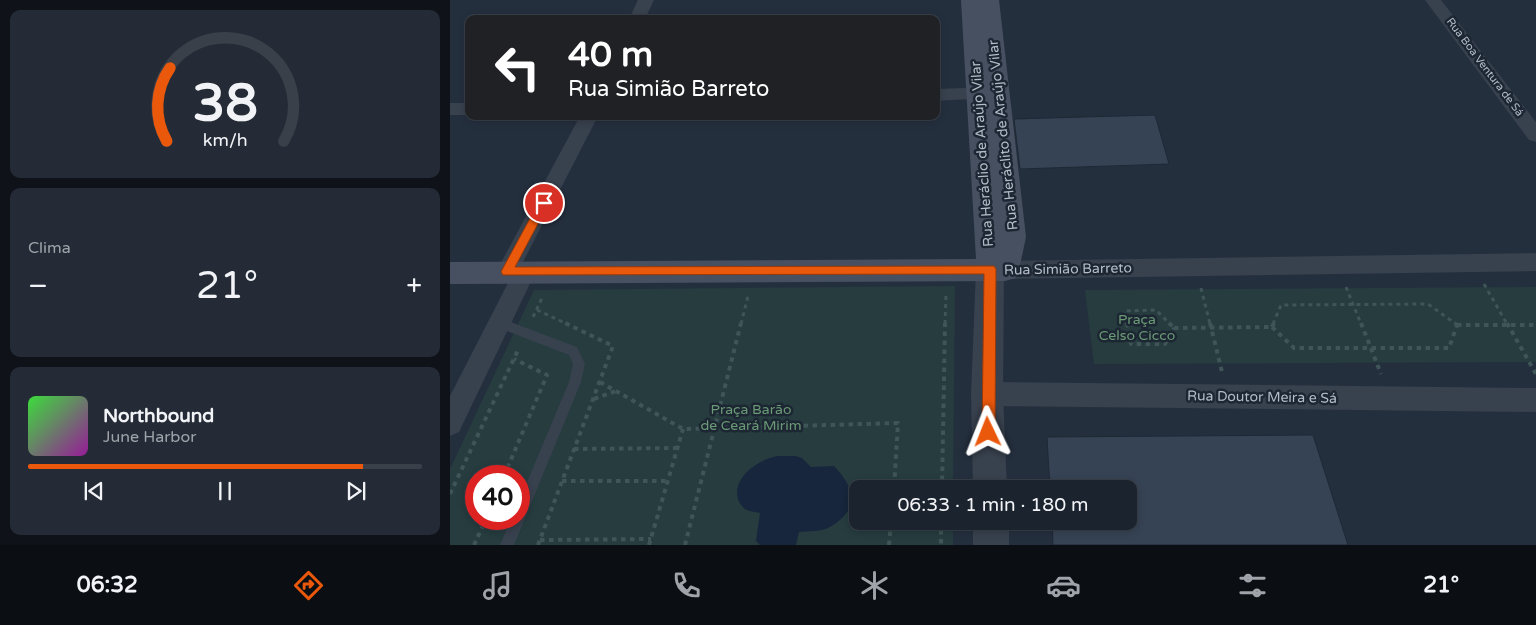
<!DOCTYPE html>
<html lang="pt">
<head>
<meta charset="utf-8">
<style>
  body { margin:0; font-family:"Varela Round",sans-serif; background:#242b36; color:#f1f3f6; height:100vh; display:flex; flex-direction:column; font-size:19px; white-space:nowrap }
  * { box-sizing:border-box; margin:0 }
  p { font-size:16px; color:#a0a4aa }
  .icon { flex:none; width:28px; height:28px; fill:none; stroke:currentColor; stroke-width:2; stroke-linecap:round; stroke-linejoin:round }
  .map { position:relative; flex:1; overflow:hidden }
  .sheet { display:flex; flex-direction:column; gap:10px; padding:10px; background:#0f1319; width:450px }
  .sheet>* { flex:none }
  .hud { position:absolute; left:15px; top:15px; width:475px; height:105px; border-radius:10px; box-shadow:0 2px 8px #0003,0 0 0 1px #39404a; background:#202124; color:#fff; overflow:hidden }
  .speed { position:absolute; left:15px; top:465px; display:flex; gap:10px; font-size:25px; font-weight:700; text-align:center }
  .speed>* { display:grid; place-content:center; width:65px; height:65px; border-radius:50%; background:#1b232e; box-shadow:0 2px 8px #0003,0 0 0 1px #39404a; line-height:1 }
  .speed .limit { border:8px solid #d22; background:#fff; color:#111 }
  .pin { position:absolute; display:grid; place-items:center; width:42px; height:42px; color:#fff; margin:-21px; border:2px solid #fff; border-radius:50%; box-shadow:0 1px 5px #0007 }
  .me { position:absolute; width:55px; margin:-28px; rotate:358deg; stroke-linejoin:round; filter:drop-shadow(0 0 4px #0008) }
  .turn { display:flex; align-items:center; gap:18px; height:105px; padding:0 20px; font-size:22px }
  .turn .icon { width:65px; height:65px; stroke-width:2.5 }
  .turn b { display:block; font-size:35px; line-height:42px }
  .big { font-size:38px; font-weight:600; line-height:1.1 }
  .sheet .widget { flex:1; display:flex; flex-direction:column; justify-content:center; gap:8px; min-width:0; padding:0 18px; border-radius:10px; background:#242b36 }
  .sheet .dial { align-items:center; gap:0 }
  .dial svg { height:130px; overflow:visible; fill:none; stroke:#39404a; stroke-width:7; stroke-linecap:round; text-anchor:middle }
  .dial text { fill:#f1f3f6; stroke:none }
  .song { display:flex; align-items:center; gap:15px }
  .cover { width:60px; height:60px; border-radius:8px; background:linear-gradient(135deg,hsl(120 70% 55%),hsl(300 70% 35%)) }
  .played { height:5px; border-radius:2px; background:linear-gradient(90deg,#ea580c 85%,#39404a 85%) }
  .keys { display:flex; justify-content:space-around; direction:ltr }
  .heat { display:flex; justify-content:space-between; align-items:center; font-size:28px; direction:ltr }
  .trip { position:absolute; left:399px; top:480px; width:288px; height:50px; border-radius:10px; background:#1b232e; box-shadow:0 2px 8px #0003,0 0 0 1px #39404a; font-weight:600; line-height:50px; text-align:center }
  .tab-bar { display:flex; height:80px; justify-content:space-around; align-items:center; background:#0b0e12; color:#a0a4aa }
  .tab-bar .icon { width:35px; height:35px }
  .tab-bar .current { color:#ea580c }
  .tab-bar b { font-size:22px; color:#f1f3f6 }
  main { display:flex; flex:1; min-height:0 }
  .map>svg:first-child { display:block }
  .green { fill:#263c3f; fill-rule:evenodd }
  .water { fill:#17263c }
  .building { fill:#364354; stroke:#1f2835 }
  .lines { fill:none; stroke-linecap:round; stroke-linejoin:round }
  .path-far1 { stroke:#3f5557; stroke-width:3; stroke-dasharray:4 4; stroke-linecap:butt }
  .path { stroke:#3f5557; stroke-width:4; stroke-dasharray:4.5 4.5; stroke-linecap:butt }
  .service { fill:#38414e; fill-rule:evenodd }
  .minor { fill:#38414e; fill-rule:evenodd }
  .tertiary { fill:#38414e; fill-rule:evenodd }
  .secondary { fill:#465061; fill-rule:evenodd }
  .route { fill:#ea580c; stroke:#983908 }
  .labels { text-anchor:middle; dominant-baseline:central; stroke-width:5; stroke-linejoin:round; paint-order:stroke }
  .far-street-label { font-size:11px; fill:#b4bcc9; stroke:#1d2633 }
  .street-label { font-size:14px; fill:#b4bcc9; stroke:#1d2633 }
  .park-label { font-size:14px; fill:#6b9a76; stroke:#1d2633 }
</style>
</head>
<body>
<main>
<section class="sheet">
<div class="widget dial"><svg viewBox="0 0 100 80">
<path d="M14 69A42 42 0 1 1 86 69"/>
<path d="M14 69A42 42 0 0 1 16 24" stroke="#ea580c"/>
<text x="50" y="56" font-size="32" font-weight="700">38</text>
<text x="50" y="72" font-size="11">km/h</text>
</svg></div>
<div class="widget"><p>Clima</p>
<div class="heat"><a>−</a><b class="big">21°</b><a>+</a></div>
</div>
<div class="widget">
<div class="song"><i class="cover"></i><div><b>Northbound</b><p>June Harbor</p></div></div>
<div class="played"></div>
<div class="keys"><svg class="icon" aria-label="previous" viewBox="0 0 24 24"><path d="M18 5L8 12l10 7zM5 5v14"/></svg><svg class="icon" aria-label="pause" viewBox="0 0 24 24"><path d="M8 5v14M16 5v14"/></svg><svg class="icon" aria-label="next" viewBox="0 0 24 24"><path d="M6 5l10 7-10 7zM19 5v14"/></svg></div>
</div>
</section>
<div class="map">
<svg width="1086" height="545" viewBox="0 0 1086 545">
  <rect width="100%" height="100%" fill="#242f3e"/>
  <g class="green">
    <path d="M 505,286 L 503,489 L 408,489 L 408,521 L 503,521 L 503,545 L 0,545 L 0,469 L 84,290 ZM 26,476 L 69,476 L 69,519 L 26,519 Z"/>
    <path d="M 1086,287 L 1086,362 L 644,364 L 635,290 Z"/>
  </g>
  <path class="water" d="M 327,456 L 345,456 L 352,458 L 361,467 L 384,466 C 406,489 410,509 380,527 C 372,532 357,531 349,532 L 346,545 L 310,545 L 306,541 L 310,513 C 305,512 298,511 295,509 C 291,506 289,502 288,499 C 282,477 308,460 327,456 Z"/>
  <g class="building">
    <path d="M 705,115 L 719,164 L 570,169 L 564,119 Z"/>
    <path d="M 863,435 L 898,545 L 603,545 L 602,521 L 678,521 L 678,489 L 600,489 L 597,437 Z"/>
  </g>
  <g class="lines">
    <g class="path-far1">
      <path d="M 1034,284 L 1057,324"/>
      <path d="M 896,287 L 911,324"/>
      <path d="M 751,288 L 760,324"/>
      <path d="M 87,310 L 117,324"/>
      <path d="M 83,317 L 93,296"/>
      <path d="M 291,324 L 298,296"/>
      <path d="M 495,324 L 496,294"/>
      <path d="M 677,324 L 674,311 L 706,310 L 720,324"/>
      <path d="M 823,324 L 831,305 L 978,304 L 1006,324"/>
    </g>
    <g class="path">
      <path d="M 677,323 L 681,344 L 715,344 L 724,328"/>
      <path d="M 719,323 L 724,328"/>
      <path d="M 760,323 L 772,372"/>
      <path d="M 911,323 L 931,374"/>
      <path d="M 1057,323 L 1086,374"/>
      <path d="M 1007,325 L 1086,325"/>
      <path d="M 822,327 L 844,348 L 999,348 L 1007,325 L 1004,323"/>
      <path d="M 822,327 L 824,323"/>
      <path d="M 724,328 L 822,327"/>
      <path d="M 150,382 L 233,429 L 448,423 L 444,489"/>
      <path d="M 144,399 L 166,391"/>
      <path d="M 124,449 L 227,448"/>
      <path d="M 54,476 L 97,375 L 64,359"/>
      <path d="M 112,481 L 218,481"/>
      <path d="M 492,489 L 495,323"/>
      <path d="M 0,494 L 68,350"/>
      <path d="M 491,521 L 491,545"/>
      <path d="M 90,540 L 201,539"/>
      <path d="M 24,545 L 36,519"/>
      <path d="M 88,545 L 163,346 L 115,323"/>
      <path d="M 199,545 L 233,429"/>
      <path d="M 235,545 L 291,323"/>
      <path d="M 439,545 L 441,521"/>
    </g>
    <path class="service" d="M 50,318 L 127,347 L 135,364 L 131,382 L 64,545 L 50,545 L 61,519 L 69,519 L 69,501 L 119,382 L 123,364 L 119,355 L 46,327 L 44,323 L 46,319 Z"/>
    <g class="minor">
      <path d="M 188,0 L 204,0 L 195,19 L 179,19 Z"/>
      <path d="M 975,0 L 991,0 L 1086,122 L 1086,142 L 1079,140 Z"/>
      <path d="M 546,87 L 552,89 L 555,93 L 552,97 L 486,101 L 486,89 Z"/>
      <rect x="0" y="103" width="19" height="12"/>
      <path d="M 130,116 L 148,116 L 73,262 L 83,264 L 86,271 L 9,432 L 0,436 L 0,396 L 59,281 L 49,279 L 46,272 Z"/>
      <path d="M 1086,253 L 1086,271 L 555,279 L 547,277 L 544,270 L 547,263 L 555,261 Z"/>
      <path d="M 537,382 L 1086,388 L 1086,412 L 537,406 L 528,403 L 524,394 L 528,385 Z"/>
    </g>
    <g class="tertiary">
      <path d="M 540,258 L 550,261 L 554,269 L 553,394 L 557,489 L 523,489 L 521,394 L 526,269 L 530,261 Z"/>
      <rect x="523" y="521" width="36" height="24"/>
    </g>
    <path class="secondary" d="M 511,0 L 549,0 L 576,237 L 569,270 L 565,278 L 555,281 L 0,284 L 0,262 L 526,259 Z"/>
  </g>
  <path class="route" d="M 94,199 L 99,203 L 65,267 L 544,266 L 546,269 L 545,432 L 543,436 L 538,438 L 534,436 L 532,432 L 534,274 L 53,275 L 51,272 L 53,268 L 90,200 Z"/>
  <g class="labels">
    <g class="far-street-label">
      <text transform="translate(1035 67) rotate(53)">Rua Boa Ventura de Sá</text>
    </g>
    <g class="street-label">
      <text transform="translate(553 135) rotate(-96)">Rua Heráclito de Araújo Vilar</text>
      <text transform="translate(532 154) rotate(-94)">Rua Heráclio de Araújo Vilar</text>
      <text transform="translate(618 269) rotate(-1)">Rua Simião Barreto</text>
      <text transform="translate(812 397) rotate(1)">Rua Doutor Meira e Sá</text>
    </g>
    <g class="park-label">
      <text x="687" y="319">Praça<tspan x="687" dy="16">Celso Cicco</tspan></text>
      <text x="301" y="409">Praça Barão<tspan x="301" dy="16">de Ceará Mirim</tspan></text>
    </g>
  </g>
</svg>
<div class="speed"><div class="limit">40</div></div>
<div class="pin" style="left:94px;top:203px;background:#d93025"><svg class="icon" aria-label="arrive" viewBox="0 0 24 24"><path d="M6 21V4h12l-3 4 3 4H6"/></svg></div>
<svg class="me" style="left:538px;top:432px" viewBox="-20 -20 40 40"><path d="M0-17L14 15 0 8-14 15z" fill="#ea580c" stroke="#fff" stroke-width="4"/></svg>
<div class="trip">06:33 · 1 min · 180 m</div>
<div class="hud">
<div class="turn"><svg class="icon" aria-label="left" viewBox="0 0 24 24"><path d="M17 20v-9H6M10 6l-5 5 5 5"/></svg><div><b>40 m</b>Rua Simião Barreto</div></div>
</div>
</div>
</main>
<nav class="tab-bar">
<b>06:32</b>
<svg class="icon current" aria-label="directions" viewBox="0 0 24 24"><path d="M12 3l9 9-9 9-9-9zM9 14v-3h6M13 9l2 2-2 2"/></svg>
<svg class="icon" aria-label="music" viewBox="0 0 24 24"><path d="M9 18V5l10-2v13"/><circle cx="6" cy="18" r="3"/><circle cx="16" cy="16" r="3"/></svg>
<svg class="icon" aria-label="phone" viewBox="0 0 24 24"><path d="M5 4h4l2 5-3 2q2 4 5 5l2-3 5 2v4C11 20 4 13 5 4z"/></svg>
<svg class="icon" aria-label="climate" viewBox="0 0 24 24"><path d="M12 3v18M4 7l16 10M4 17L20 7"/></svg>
<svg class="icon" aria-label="car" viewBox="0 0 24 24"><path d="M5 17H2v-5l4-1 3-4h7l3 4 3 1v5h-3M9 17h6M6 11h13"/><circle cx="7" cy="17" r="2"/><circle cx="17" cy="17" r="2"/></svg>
<svg class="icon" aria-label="filters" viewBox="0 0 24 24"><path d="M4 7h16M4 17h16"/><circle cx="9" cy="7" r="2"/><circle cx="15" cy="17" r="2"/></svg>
<b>21°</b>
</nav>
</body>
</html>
